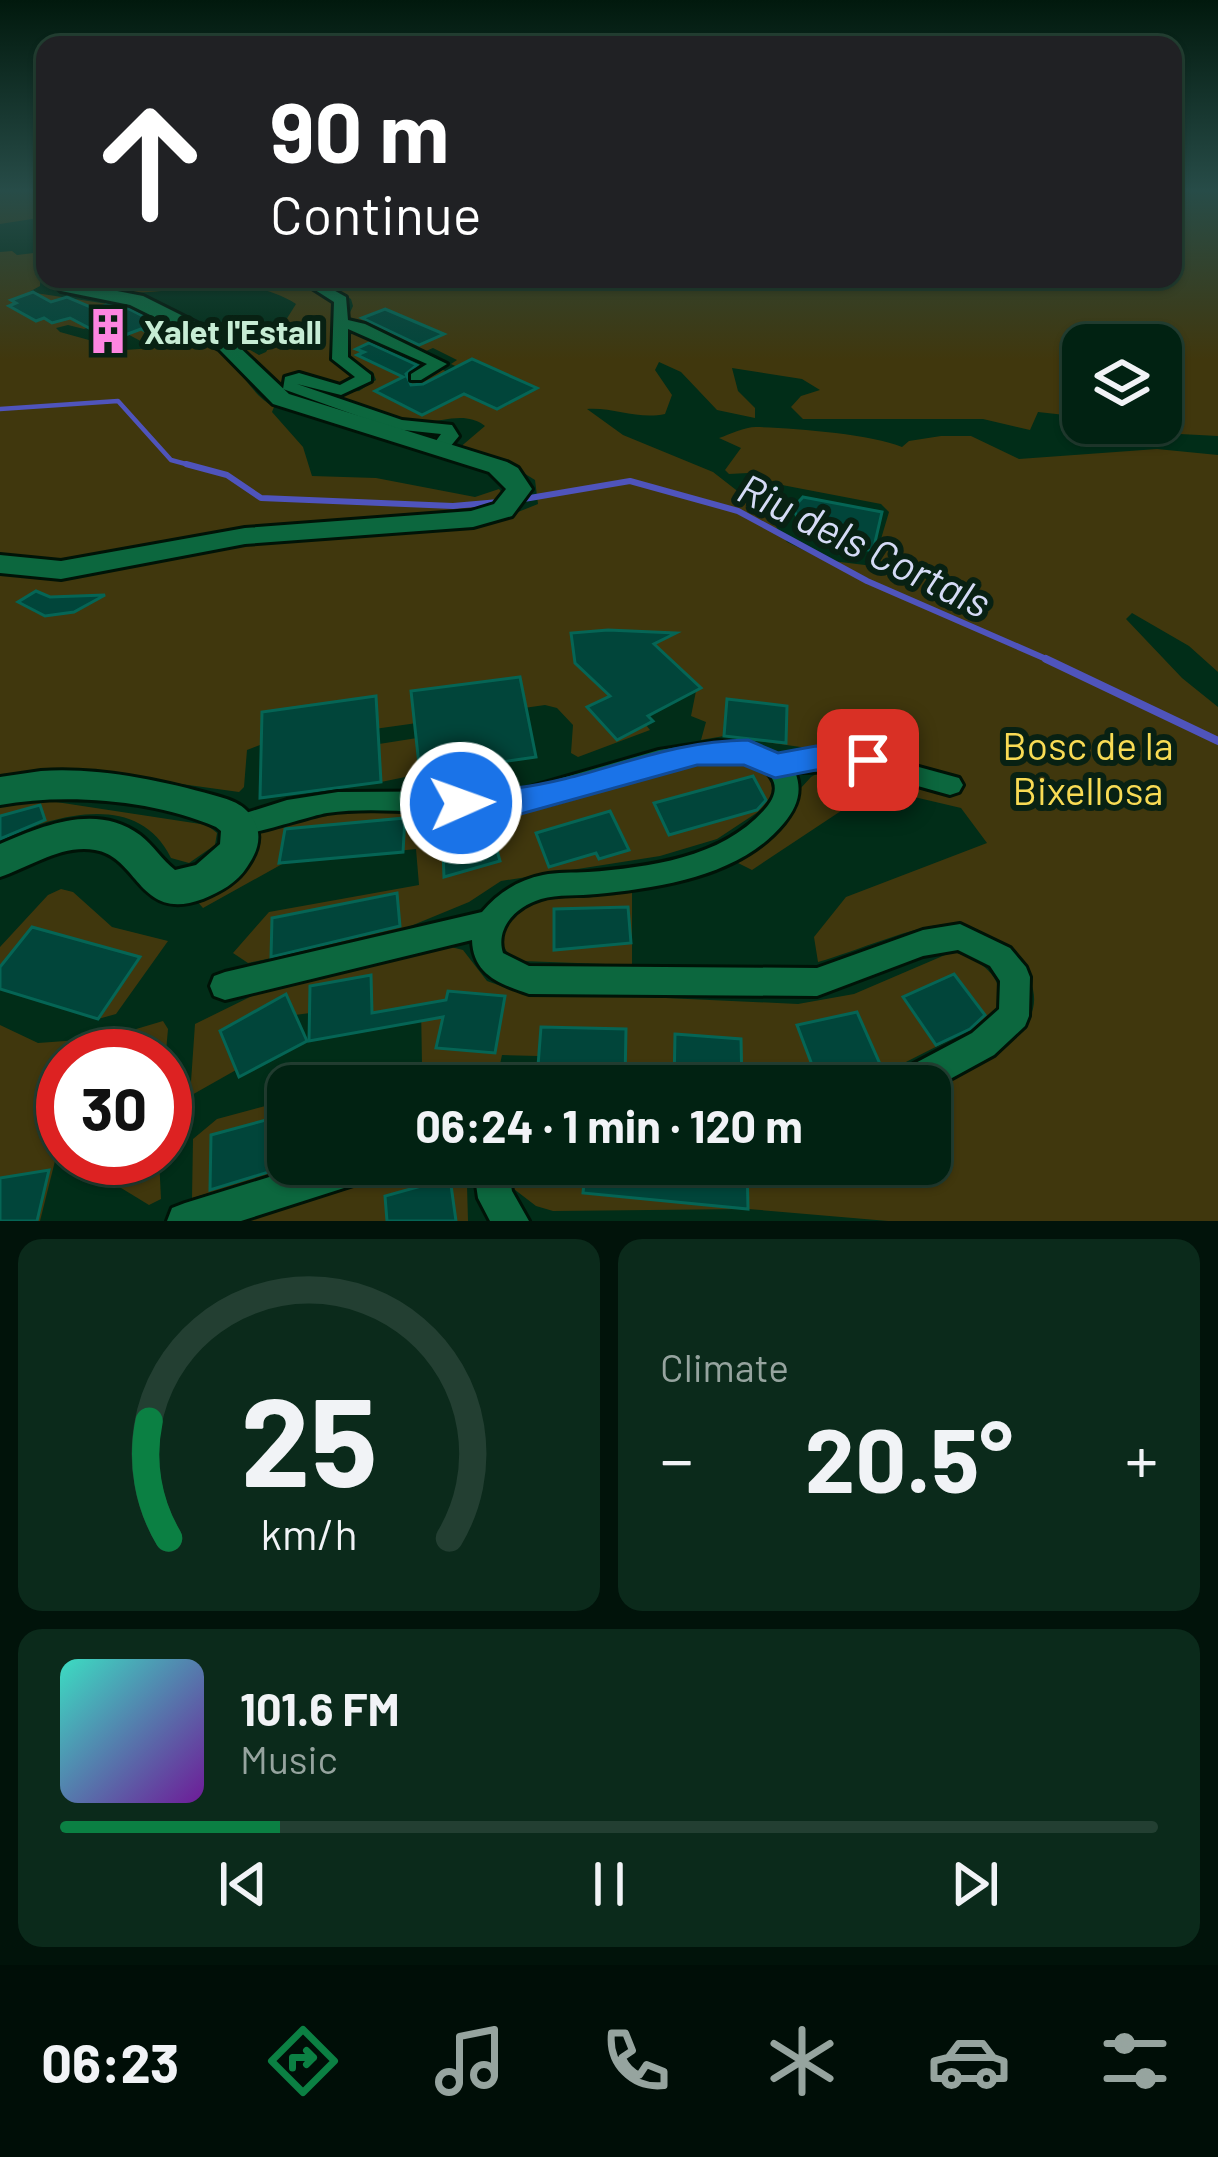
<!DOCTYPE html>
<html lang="en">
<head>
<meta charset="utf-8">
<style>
  body { margin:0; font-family:Barlow,sans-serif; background:#0b2a1b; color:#f1f3f6; height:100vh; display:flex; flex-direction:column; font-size:45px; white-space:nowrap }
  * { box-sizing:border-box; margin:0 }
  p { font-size:39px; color:#96a49f }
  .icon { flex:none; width:66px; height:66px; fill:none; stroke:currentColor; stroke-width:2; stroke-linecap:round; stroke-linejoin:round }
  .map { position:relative; height:1221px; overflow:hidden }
  .sheet { display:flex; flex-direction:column; gap:18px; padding:18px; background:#01130a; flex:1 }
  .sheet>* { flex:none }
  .guide { position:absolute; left:36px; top:36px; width:1146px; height:252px; border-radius:24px; box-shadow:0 3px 9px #0004,0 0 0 3px #233f32; background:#202124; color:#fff; overflow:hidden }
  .tools { position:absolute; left:1062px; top:324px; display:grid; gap:24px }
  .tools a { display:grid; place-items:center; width:120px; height:120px; border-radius:24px; background:#012212; box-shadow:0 3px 9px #0004,0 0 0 3px #233f32; font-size:60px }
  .speed { position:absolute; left:36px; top:1029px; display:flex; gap:24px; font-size:60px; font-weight:700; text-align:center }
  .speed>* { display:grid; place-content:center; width:156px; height:156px; border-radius:50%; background:#012212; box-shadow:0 3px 9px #0004,0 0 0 3px #233f32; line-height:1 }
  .speed .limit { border:18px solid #d22; background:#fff; color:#111 }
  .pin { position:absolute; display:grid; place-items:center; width:102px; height:102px; color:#fff; margin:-51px; border-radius:24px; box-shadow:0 6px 18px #0006 }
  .me { position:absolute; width:132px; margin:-66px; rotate:88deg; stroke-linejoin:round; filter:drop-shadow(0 0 9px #0008) }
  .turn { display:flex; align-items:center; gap:42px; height:252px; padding:0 36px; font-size:54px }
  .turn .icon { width:156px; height:156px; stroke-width:2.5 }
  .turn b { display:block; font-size:84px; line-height:102px }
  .big { font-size:90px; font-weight:700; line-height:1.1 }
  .sheet .tile { flex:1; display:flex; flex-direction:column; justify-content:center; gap:18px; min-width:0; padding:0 42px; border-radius:24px; background:#0b2a1b }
  .sheet .dial { align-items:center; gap:0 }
  .dial svg { height:312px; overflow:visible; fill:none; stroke:#233f32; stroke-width:7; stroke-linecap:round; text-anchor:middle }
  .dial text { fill:#f1f3f6; stroke:none }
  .song { display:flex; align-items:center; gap:36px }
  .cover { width:144px; height:144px; border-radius:18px; background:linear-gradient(135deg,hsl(170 70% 55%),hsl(280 70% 35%)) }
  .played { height:12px; border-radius:6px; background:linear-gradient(90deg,#0b8043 20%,#233f32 20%) }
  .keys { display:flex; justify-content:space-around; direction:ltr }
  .heat { display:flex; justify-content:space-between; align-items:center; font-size:66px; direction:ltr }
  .sheet .tiles { flex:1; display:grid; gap:18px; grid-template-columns:1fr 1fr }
  .tile:last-child { grid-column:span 2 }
  .trip { position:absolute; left:267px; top:1065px; width:684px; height:120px; border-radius:24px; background:#012212; box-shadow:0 3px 9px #0004,0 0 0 3px #233f32; font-weight:700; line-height:120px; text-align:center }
  .tab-bar { display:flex; height:192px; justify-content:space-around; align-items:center; background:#000e07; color:#96a49f }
  .tab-bar .icon { width:84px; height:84px }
  .tab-bar .active { color:#0b8043 }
  .tab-bar b { font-size:54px; color:#f1f3f6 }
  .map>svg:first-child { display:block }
  .green { fill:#40370d }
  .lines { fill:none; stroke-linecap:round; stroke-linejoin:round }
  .stream-far2 { stroke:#4f54bc; stroke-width:4.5 }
  .stream-far1 { stroke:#4f54bc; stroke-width:6 }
  .stream { stroke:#4f54bc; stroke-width:8 }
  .building { fill:#01453a; stroke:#056555; stroke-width:3 }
  .street-casing { stroke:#001307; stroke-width:6 }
  .secondary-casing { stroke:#001307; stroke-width:6 }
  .street { fill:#0c673e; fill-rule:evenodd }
  .secondary { fill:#0c673e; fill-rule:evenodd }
  .route { fill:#1a73e8; stroke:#114b97; stroke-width:3 }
  .labels { text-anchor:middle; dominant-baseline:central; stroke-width:12; stroke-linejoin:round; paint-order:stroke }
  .far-poi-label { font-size:33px; font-weight:bold; fill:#c6ecd4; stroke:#082113; text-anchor:start }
  .park-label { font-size:39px; fill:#f8db54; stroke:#082113 }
  .water-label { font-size:42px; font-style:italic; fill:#d5dbf6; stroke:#082113 }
</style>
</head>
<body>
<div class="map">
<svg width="1218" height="1221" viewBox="0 0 1218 1221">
  <rect width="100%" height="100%" fill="#012d18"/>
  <g class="green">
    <path d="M 0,189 L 45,189 L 45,217 L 0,224 Z"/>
    <path d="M 1173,189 L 1218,189 L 1218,436 L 1161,433 L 1112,423 L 1161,423 L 1161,345 L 1083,345 L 1083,417 L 1038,412 L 1030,430 L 983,419 L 803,419 L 791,407 L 801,396 L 820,390 L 802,379 L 732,368 L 738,391 L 755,408 L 755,418 L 717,410 L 681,372 L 659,362 L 655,370 L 672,395 L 665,414 C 638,420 614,407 587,409 L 623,435 L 713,472 L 767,514 L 787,542 L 824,560 L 873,566 L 889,512 L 881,504 L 782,485 L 748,473 L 729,474 L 725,470 L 741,448 L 719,438 C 731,434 744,427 756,427 C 794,428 871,434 902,447 L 909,441 L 941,436 L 971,436 L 1019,459 L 1157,449 L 1218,455 L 1218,672 L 1189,646 L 1132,613 L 1126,619 L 1182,678 L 1218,707 L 1218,1221 L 888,1221 L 748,1209 L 553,1211 L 536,1206 L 510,1186 L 507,1164 L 930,1164 L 930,1089 C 980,1061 1077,1025 1013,956 C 997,938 974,923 949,924 C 914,925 855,952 818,962 L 814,937 L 846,897 L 987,843 L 961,808 L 910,796 L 865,795 L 752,870 L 734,861 L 811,777 L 825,769 L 891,760 L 724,736 L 701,740 L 706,722 L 691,716 L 696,691 L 649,715 L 653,721 L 646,725 L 650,730 L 578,757 L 571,753 L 573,725 L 557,708 L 545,705 L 260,745 L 247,750 L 244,787 L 239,792 L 87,771 L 0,774 L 0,574 L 39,578 L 228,545 L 478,528 L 538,504 L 535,480 L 509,464 L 458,449 L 485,426 C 465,411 445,422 422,422 C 391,422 351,402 321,394 L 359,391 L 376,380 L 373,372 L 348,359 L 349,335 L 357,332 L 376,340 L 358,348 L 364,352 L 359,356 L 395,374 L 403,370 L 421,383 L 441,369 L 512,401 L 521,397 L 451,364 L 457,360 L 433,348 L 426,351 L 348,317 L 353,306 L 351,299 L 316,279 L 1173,279 Z"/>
    <path d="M 12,251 L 17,255 L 42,252 L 40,286 L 29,292 L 108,304 L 99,309 L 131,325 L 149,318 L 161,324 L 145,330 L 161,339 L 148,345 L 105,322 L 84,329 L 68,325 L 56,328 L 60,332 L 125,350 L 212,344 C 239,362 247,392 274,407 L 272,412 L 303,447 L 312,476 L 376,478 L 475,497 L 499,489 L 503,494 L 489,506 L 453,513 L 37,564 L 0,557 L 0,252 Z"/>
    <path d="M 64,279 L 297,279 L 335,302 L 333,362 L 357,378 C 326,392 310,372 282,380 L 280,388 L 219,333 L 259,355 L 266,352 L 296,304 C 226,259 138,317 64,279 Z"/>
    <path d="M 417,738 L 420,774 L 381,782 L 379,744 Z"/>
    <path d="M 731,760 C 756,763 768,768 775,793 L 764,808 L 717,839 L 660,856 L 501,881 L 469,902 L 401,930 L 248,963 L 233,953 L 269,912 L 419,885 L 416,849 L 284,863 L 203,908 L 195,899 L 241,861 L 263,830 L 327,812 L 369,809 L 477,817 L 592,793 L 685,765 Z"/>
    <path d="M 30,798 L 207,825 L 217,833 L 215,845 L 189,863 L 171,858 C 138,790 56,815 0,839 L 0,803 Z"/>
    <path d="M 61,889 L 73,892 L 112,927 L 168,941 L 116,1014 L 98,1019 L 0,989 L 0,947 L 48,895 Z"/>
    <path d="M 632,890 L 632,965 L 522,961 L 508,954 L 500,939 C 518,888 585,896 632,890 Z"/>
    <path d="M 439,944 L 463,950 L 487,981 L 515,991 L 798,1004 L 854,994 L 952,952 C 986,959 1016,988 989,1020 L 896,1067 L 833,1086 L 652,1086 L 537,1079 L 538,1056 L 502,1055 L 499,1069 L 422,1065 L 421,1005 L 372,1013 L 370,976 L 310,1013 L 295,1015 L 285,995 L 220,1030 L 236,1070 L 190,1096 L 195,1024 L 256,994 L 419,954 Z"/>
    <path d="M 163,1021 L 168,1029 L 165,1063 L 165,1056 L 63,1056 L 63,1148 L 59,1145 L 40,1221 L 0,1221 L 0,1025 L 38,1043 L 106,1038 Z"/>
    <path d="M 288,1100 L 288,1164 L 311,1164 L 192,1198 L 193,1139 L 217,1119 Z"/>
    <path d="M 72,1158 L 159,1158 L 161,1199 L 149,1205 Z"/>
    <path d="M 436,1164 L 458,1169 L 467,1186 L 468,1221 L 237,1221 Z"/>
  </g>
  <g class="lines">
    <path class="stream-far2" d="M 0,409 L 118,401 L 171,460 L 197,467"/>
    <g class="stream-far1">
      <path d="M 186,464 L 227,475 L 261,498 L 453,506 L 499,502"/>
      <path d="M 518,500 L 630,481 L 738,511 L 867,581 L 1053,662"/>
    </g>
    <path class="stream" d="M 1046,659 L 1218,741"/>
  </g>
  <g class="building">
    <path d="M 33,292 L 51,302 L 67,297 L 95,309 L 106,305 L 129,309 L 176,333 L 160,339 L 141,329 L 112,340 L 70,318 L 52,323 L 44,318 L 36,321 L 9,306 L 16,303 L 11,300 Z"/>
    <path d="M 385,309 L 444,334 L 419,345 L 362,318 Z"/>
    <path d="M 369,343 L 417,365 L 406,374 L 411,385 L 423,384 L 472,359 L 537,388 L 497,409 L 464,394 L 422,415 L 375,391 L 403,377 L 357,355 L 364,352 L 356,349 Z"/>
    <path d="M 803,497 L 882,512 L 873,551 L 831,542 L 832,536 L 808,528 L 810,521 L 798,519 L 793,508 Z"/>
    <path d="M 36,591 L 50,597 L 105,595 L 74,612 L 45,616 L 18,602 Z"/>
    <path d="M 608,630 L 676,633 L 654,644 L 701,688 L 648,716 L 653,721 L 617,740 L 587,707 L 610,696 L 575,663 L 571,633 Z"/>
    <path d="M 520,677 L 536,757 L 420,774 L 411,691 Z"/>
    <path d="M 376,696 L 381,782 L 260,798 L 262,712 Z"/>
    <path d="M 727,699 L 787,706 L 786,743 L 724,736 Z"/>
    <path d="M 753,776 L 766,800 L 757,810 L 669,835 L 654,803 Z"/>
    <path d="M 40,805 L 45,820 L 0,839 L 0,816 Z"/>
    <path d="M 610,811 L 629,850 L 599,859 L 596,853 L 549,867 L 536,833 Z"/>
    <path d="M 405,818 L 403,852 L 279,863 L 285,829 Z"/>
    <path d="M 490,825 L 500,861 L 444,877 L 442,826 Z"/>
    <path d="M 397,893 L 400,926 L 271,957 L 272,918 Z"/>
    <path d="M 628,907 L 631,943 L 554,950 L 554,909 Z"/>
    <path d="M 32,927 L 140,957 L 98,1019 L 0,989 L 0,967 Z"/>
    <path d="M 954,974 L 985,1015 L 970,1029 L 936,1045 L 903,997 Z"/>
    <path d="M 371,975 L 372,1013 L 446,1000 L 448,991 L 505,996 L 495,1053 L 436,1048 L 443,1017 L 309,1041 L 310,986 Z"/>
    <path d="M 286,994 L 307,1041 L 239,1077 L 220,1031 Z"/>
    <path d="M 857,1012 L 880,1064 L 817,1078 L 797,1025 Z"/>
    <path d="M 541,1027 L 626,1029 L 625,1081 L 537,1079 Z"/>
    <path d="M 675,1034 L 741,1039 L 742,1086 L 674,1086 Z"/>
    <path d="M 288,1114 L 288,1166 L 210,1190 L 211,1135 Z"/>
    <path d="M 586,1164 L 747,1164 L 748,1209 L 583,1193 Z"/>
    <path d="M 49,1170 L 37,1221 L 0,1221 L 0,1178 Z"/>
    <path d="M 450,1178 L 456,1221 L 387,1221 L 385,1196 Z"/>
  </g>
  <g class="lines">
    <defs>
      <g id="street">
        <path d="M 298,279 L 314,279 L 346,297 L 348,320 L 365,324 L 447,364 L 421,380 L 411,380 L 411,374 L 427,364 L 348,329 L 348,357 L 371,375 L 371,381 L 341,395 L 297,384 L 402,420 L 452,425 L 459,436 L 445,453 L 433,453 L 430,449 L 441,434 L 394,429 L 283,389 L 285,377 L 299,373 L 340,385 L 355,377 L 332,359 L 334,302 Z"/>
        <path d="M 717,741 L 746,743 L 780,756 L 822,750 L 864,752 L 959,778 L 963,785 L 959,792 L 950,795 L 864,771 L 795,772 C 803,791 797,807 784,823 C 741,876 660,888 597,894 C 579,896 558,894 541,899 C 517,906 495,927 503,953 L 529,966 L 817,968 L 923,930 L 960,924 L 1010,948 L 1026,967 L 1030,977 L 1029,1016 L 1025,1026 L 994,1055 L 930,1090 L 930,1086 L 888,1086 L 893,1075 L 972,1033 L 999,1009 L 1000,981 L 990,966 L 958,950 L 923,956 L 817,996 L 529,994 C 500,984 473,975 472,940 L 225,1000 L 214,996 L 210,986 L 214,976 L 225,972 L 482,912 C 498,893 518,880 543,875 C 557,872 573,873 588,872 C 649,867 722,858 765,809 C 773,800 779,788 771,777 C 740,731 612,785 571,798 C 542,807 513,813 482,814 C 430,815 378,806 327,813 C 305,817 244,839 230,834 L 226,826 L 230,818 L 287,800 L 338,792 L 517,791 L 659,750 Z"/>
        <path d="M 311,1164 L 383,1164 L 378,1176 L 366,1181 L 241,1221 L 167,1221 L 172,1208 L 185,1203 Z"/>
        <path d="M 473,1164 L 507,1164 L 512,1191 L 529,1221 L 490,1221 L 478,1198 Z"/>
      </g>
      <g id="secondary">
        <path d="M 45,277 L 143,296 L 233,341 L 289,394 L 507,462 L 518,468 L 532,489 L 512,516 L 473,527 L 245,544 L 61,579 L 0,573 L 0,555 L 61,561 L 245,528 L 471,511 L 494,504 L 506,489 L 489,472 L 273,404 L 219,349 L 130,305 L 61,291 Z"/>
        <path d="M 41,771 C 96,767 160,780 213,795 C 232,800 248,805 256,825 C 262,840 256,854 247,867 C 237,883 220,892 203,899 C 139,923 139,857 95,850 C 62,844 30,867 0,877 L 0,844 C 44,825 97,803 140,835 C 153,845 162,860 175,870 L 196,865 L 220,844 L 221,831 L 216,827 C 153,800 67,793 0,805 L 0,777 Z"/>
      </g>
    </defs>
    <use href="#street" class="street-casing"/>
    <use href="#secondary" class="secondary-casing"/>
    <use href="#street" class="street"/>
    <use href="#secondary" class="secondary"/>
  </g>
  <linearGradient id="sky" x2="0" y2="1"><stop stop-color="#01190d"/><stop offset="0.53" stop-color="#274c48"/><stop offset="1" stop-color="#274c48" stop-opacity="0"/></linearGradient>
  <rect width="1218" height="360" fill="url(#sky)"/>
  <path class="route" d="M 748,740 L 778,753 L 816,746 L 879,752 L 884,760 L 879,769 L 816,770 L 775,778 L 744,765 L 697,765 L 517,815 L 449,812 L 444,803 L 449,793 C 471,786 493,791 516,788 C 597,778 660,741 748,740 Z"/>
  <defs>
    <symbol id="building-bare" viewBox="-9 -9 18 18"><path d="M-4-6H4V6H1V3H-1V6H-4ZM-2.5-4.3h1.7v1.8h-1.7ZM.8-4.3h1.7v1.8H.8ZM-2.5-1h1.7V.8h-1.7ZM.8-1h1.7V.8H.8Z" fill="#fd86e1" stroke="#082113" stroke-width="2.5" paint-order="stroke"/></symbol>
  </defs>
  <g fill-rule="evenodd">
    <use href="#building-bare" x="75" y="298" width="66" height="66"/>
  </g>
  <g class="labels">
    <g class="far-poi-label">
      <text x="144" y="331">Xalet l'Estall</text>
    </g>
    <g class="park-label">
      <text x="1088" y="744">Bosc de la<tspan x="1088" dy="45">Bixellosa</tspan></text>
    </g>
    <g class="water-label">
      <text transform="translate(865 544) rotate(26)">Riu dels Cortals</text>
    </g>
  </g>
</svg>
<div class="tools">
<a><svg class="icon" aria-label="layers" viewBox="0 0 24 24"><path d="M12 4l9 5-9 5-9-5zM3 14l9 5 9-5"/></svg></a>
</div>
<div class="speed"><div class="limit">30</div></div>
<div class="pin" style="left:868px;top:760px;background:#d93025"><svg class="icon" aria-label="arrive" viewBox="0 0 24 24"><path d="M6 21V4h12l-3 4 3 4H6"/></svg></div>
<svg class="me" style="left:461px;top:803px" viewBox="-20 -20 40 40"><circle r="17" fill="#1a73e8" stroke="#fff" stroke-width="3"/><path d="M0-11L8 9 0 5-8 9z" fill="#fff"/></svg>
<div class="trip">06:24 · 1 min · 120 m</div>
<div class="guide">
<div class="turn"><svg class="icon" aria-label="ahead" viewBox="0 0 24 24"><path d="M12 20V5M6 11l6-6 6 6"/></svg><div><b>90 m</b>Continue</div></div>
</div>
</div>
<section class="sheet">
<div class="tiles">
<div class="tile dial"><svg viewBox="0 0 100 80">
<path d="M14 69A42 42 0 1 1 86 69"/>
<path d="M14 69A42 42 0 0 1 9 39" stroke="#0b8043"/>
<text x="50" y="56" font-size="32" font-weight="700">25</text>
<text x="50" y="72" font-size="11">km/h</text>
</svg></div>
<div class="tile"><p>Climate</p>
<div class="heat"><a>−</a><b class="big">20.5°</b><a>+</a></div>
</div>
<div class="tile">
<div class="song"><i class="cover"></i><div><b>101.6 FM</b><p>Music</p></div></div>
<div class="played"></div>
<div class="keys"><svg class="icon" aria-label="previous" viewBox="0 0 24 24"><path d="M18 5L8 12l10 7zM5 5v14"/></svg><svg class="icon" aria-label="pause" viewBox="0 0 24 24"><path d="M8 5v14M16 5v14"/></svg><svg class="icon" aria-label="next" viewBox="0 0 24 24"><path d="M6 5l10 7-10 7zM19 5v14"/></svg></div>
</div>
</div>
</section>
<nav class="tab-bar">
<b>06:23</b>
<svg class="icon active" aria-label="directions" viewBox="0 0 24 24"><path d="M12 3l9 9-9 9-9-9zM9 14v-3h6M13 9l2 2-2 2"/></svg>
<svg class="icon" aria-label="music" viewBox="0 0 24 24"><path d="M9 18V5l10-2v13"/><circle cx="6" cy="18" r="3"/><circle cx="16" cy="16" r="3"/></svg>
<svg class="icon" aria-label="phone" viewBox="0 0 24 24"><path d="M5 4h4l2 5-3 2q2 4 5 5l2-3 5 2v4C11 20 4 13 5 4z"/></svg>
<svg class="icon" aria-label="climate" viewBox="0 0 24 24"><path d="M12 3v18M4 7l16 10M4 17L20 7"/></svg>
<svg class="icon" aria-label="car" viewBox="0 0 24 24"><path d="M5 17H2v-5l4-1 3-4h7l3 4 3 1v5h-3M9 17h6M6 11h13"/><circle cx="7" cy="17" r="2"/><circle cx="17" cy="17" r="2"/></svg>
<svg class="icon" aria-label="filters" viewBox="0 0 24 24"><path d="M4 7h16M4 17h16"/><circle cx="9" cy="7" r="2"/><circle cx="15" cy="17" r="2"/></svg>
</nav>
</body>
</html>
